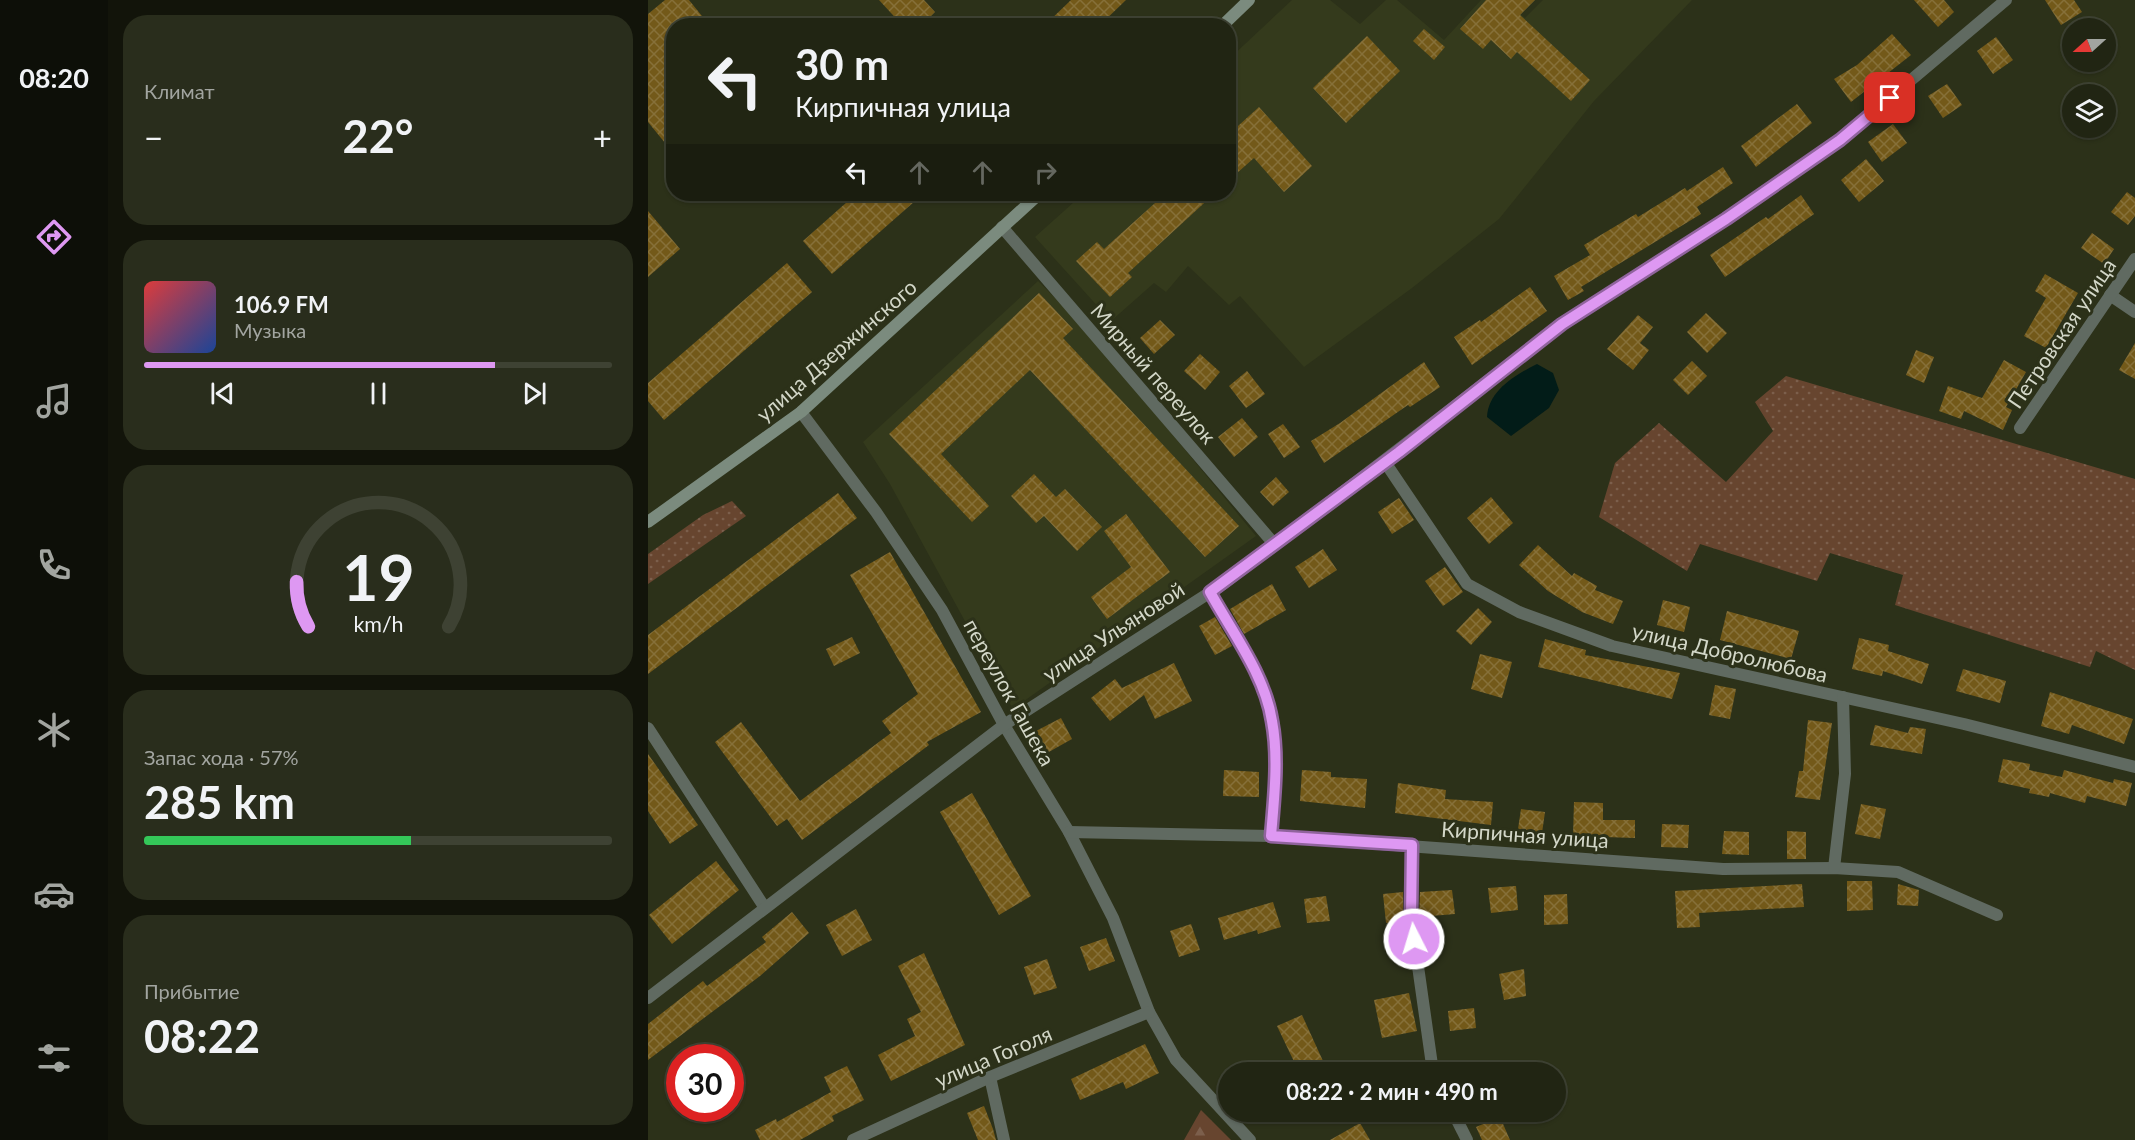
<!DOCTYPE html>
<html lang="ru">
<head>
<meta charset="utf-8">
<style>
  body { margin:0; font-family:Lato,sans-serif; background:#292d1c; color:#f1f3f6; height:100vh; display:flex; flex-direction:column; font-size:22px; white-space:nowrap }
  * { box-sizing:border-box; margin:0 }
  p { font-size:20px; color:#a2a5a0 }
  .icon { flex:none; width:33px; height:33px; fill:none; stroke:currentColor; stroke-width:2; stroke-linecap:round; stroke-linejoin:round }
  .map { position:relative; flex:1; overflow:hidden }
  .details { display:flex; flex-direction:column; gap:15px; padding:15px; background:#12140a; width:540px }
  .details>* { flex:none }
  .hud { position:absolute; left:18px; top:18px; width:570px; height:183px; border-radius:24px; box-shadow:0 2px 4px #0004,0 0 0 2px #3e4233; background:#212513; color:#f1f3f6; overflow:hidden }
  .needle { width:39px; rotate:249deg }
  .fabs { position:absolute; left:1414px; top:18px; display:grid; gap:12px }
  .fabs a { display:grid; place-items:center; width:54px; height:54px; border-radius:50%; background:#212513; box-shadow:0 2px 4px #0004,0 0 0 2px #3e4233; font-size:30px }
  .speed { position:absolute; left:18px; top:1044px; display:flex; gap:12px; font-size:30px; font-weight:700; text-align:center }
  .speed>* { display:grid; place-content:center; width:78px; height:78px; border-radius:50%; background:#212513; box-shadow:0 2px 4px #0004,0 0 0 2px #3e4233; line-height:1 }
  .speed .limit { border:9px solid #d22; background:#fff; color:#111 }
  .pin { position:absolute; display:grid; place-items:center; width:51px; height:51px; color:#fff; margin:-26px; border-radius:12px; box-shadow:0 3px 9px #0006 }
  .me { position:absolute; width:66px; margin:-33px; rotate:355deg; stroke-linejoin:round; filter:drop-shadow(0 0 4px #0008) }
  .turn { display:flex; align-items:center; gap:21px; height:126px; padding:0 30px; font-size:27px }
  .turn .icon { width:78px; height:78px; stroke-width:2.5 }
  .turn b { display:block; font-size:42px; line-height:51px }
  .lanes { display:flex; align-items:center; height:57px; padding:0 30px; background:#0003; justify-content:center; gap:30px; direction:ltr }
  .lanes .off { opacity:.35 }
  .big { font-size:45px; font-weight:700; line-height:1.1 }
  .details .widget { flex:1; display:flex; flex-direction:column; justify-content:center; gap:9px; min-width:0; padding:0 21px; border-radius:24px; background:#292d1c }
  .details .dial { align-items:center; gap:0 }
  .dial svg { height:156px; overflow:visible; fill:none; stroke:#3e4233; stroke-width:7; stroke-linecap:round; text-anchor:middle }
  .dial text { fill:#f1f3f6; stroke:none }
  .song { display:flex; align-items:center; gap:18px }
  .cover { width:72px; height:72px; border-radius:9px; background:linear-gradient(135deg,hsl(0 70% 55%),hsl(220 70% 35%)) }
  .played { height:6px; border-radius:3px; background:linear-gradient(90deg,#de98f2 75%,#3e4233 75%) }
  .keys { display:flex; justify-content:space-around; direction:ltr }
  .heat { display:flex; justify-content:space-between; align-items:center; font-size:33px; direction:ltr }
  .charge { height:9px; border-radius:4px; background:linear-gradient(90deg,#34c759 57%,#3e4233 0) }
  .trip { position:absolute; left:570px; top:1062px; width:348px; height:60px; border-radius:30px; background:#212513; box-shadow:0 2px 4px #0004,0 0 0 2px #3e4233; font-weight:700; line-height:60px; text-align:center }
  main { display:flex; flex:1; min-height:0 }
  .menu { display:flex; flex-direction:column; width:108px; justify-content:space-around; align-items:center; background:#0d0f08; color:#a2a5a0 }
  .menu .icon { width:42px; height:42px }
  .menu .current { color:#de98f2 }
  .menu b { font-size:27px; color:#f1f3f6 }
  .map>svg:first-child { display:block }
  .built { fill:#343a1c }
  .grass { fill:url(#grass-dots) }
  .forest { fill:url(#forest-firs) }
  .water { fill:#021c18 }
  .building { fill:url(#building-cross-hatch) }
  .lines { fill:none; stroke-linecap:round; stroke-linejoin:round }
  .minor { stroke:#606a61; stroke-width:12 }
  .secondary { stroke:#7b8b7e; stroke-width:12 }
  .route-casing { stroke:#90639d; stroke-width:15 }
  .route { stroke:#de98f2; stroke-width:10 }
  .labels { text-anchor:middle; dominant-baseline:central; stroke-width:6; stroke-linejoin:round; paint-order:stroke }
  .street-label { font-size:21px; fill:#d3d7c8; stroke:#2c3119 }
</style>
</head>
<body>
<main>
<nav class="menu">
<b>08:20</b>
<svg class="icon current" aria-label="directions" viewBox="0 0 24 24"><path d="M12 3l9 9-9 9-9-9zM9 14v-3h6M13 9l2 2-2 2"/></svg>
<svg class="icon" aria-label="music" viewBox="0 0 24 24"><path d="M9 18V5l10-2v13"/><circle cx="6" cy="18" r="3"/><circle cx="16" cy="16" r="3"/></svg>
<svg class="icon" aria-label="phone" viewBox="0 0 24 24"><path d="M5 4h4l2 5-3 2q2 4 5 5l2-3 5 2v4C11 20 4 13 5 4z"/></svg>
<svg class="icon" aria-label="climate" viewBox="0 0 24 24"><path d="M12 3v18M4 7l16 10M4 17L20 7"/></svg>
<svg class="icon" aria-label="car" viewBox="0 0 24 24"><path d="M5 17H2v-5l4-1 3-4h7l3 4 3 1v5h-3M9 17h6M6 11h13"/><circle cx="7" cy="17" r="2"/><circle cx="17" cy="17" r="2"/></svg>
<svg class="icon" aria-label="filters" viewBox="0 0 24 24"><path d="M4 7h16M4 17h16"/><circle cx="9" cy="7" r="2"/><circle cx="15" cy="17" r="2"/></svg>
</nav>
<section class="details">
<div class="widget"><p>Климат</p>
<div class="heat"><a>−</a><b class="big">22°</b><a>+</a></div>
</div>
<div class="widget">
<div class="song"><i class="cover"></i><div><b>106.9 FM</b><p>Музыка</p></div></div>
<div class="played"></div>
<div class="keys"><svg class="icon" aria-label="previous" viewBox="0 0 24 24"><path d="M18 5L8 12l10 7zM5 5v14"/></svg><svg class="icon" aria-label="pause" viewBox="0 0 24 24"><path d="M8 5v14M16 5v14"/></svg><svg class="icon" aria-label="next" viewBox="0 0 24 24"><path d="M6 5l10 7-10 7zM19 5v14"/></svg></div>
</div>
<div class="widget dial"><svg viewBox="0 0 100 80">
<path d="M14 69A42 42 0 1 1 86 69"/>
<path d="M14 69A42 42 0 0 1 8 46" stroke="#de98f2"/>
<text x="50" y="56" font-size="32" font-weight="700">19</text>
<text x="50" y="72" font-size="11">km/h</text>
</svg></div>
<div class="widget"><p>Запас хода · 57%</p><b class="big">285 km</b><div class="charge"></div></div>
<div class="widget"><p>Прибытие</p><b class="big">08:22</b></div>
</section>
<div class="map">
<svg width="1487" height="1140" viewBox="0 0 1487 1140">
  <defs>
    <pattern id="grass-dots" width="8" height="8" patternUnits="userSpaceOnUse" patternTransform="scale(1.5)"><rect width="8" height="8" fill="#67452f"/><path d="M2 2h.1M6 6h.1" fill="none" stroke="#7c5f4c" stroke-width="1.8" stroke-linecap="round"/></pattern>
    <pattern id="forest-firs" width="22" height="20" patternUnits="userSpaceOnUse" patternTransform="scale(1.5)"><rect width="22" height="20" fill="#67452f"/><path d="M5 1l3.5 6h-7zM16 11l3.5 6h-7z" fill="#7c5f4c"/></pattern>
    <pattern id="building-cross-hatch" width="8" height="8" patternUnits="userSpaceOnUse" patternTransform="scale(1.5)"><rect width="8" height="8" fill="#735919"/><path d="M0 0l8 8M0 8l8-8" fill="none" stroke="#867039"/></pattern>
  </defs>
  <rect width="100%" height="100%" fill="#2c3119"/>
  <g class="built">
    <path d="M 644,0 L 682,0 L 712,24 L 738,0 L 749,0 L 796,40 L 833,0 L 858,0 L 877,18 L 895,0 L 1044,0 L 946,101 L 851,219 L 764,288 L 656,367 L 592,296 L 581,305 L 540,266 L 518,292 L 506,283 L 463,321 L 387,237 L 435,194 L 580,194 L 581,59 Z"/>
    <path d="M 390,281 L 436,327 L 608,536 L 365,709 L 242,484 L 215,442 Z"/>
  </g>
  <g class="grass">
    <path d="M 1138,376 L 1487,479 L 1487,670 L 1448,651 L 1442,667 L 1247,605 L 1255,575 L 1182,553 L 1169,581 L 1052,544 L 1039,571 L 951,517 L 967,463 L 1011,423 L 1078,482 L 1125,431 L 1107,402 Z"/>
    <path d="M 84,501 L 98,516 L 0,584 L 0,554 L 55,515 Z"/>
  </g>
  <path class="forest" d="M 553,1110 L 583,1140 L 536,1140 Z"/>
  <path class="water" d="M 889,364 L 905,373 L 911,390 L 901,408 L 863,436 L 839,417 C 840,391 867,375 889,364 Z"/>
  <g class="building">
    <path d="M 17,0 L 41,0 L 62,26 L 26,26 L 26,154 L 0,122 L 0,14 Z"/>
    <path d="M 231,0 L 276,0 L 287,12 L 273,26 L 255,26 Z"/>
    <path d="M 423,0 L 478,0 L 451,26 L 396,26 Z"/>
    <path d="M 838,0 L 887,0 L 872,15 L 942,80 L 923,101 L 869,52 L 863,59 L 843,40 L 835,49 L 812,29 Z"/>
    <path d="M 1266,0 L 1296,0 L 1306,12 L 1290,27 Z"/>
    <path d="M 1397,0 L 1426,0 L 1434,12 L 1413,25 Z"/>
    <path d="M 776,29 L 797,47 L 786,60 L 765,41 Z"/>
    <path d="M 1244,34 L 1263,55 L 1203,102 L 1186,79 L 1209,65 Z"/>
    <path d="M 719,36 L 752,71 L 698,123 L 665,88 Z"/>
    <path d="M 1348,37 L 1365,60 L 1345,74 L 1329,51 Z"/>
    <path d="M 1299,84 L 1314,105 L 1295,118 L 1280,96 Z"/>
    <path d="M 1149,104 L 1164,123 L 1108,167 L 1093,146 Z"/>
    <path d="M 611,107 L 664,166 L 636,192 L 606,158 L 580,181 L 580,135 Z"/>
    <path d="M 1245,124 L 1259,143 L 1234,162 L 1220,142 Z"/>
    <path d="M 1218,159 L 1236,181 L 1211,202 L 1193,180 Z"/>
    <path d="M 1075,167 L 1085,183 L 1049,207 L 1053,214 L 933,287 L 936,291 L 920,300 L 906,276 L 942,255 L 936,245 L 988,214 L 990,217 L 1037,188 L 1039,191 Z"/>
    <path d="M 1479,192 L 1487,198 L 1487,216 L 1480,225 L 1463,212 Z"/>
    <path d="M 208,194 L 275,194 L 184,274 L 155,241 Z"/>
    <path d="M 517,194 L 566,194 L 480,273 L 484,277 L 462,297 L 428,261 L 449,242 L 456,249 Z"/>
    <path d="M 1153,195 L 1166,214 L 1077,277 L 1062,255 L 1118,217 L 1120,219 Z"/>
    <path d="M 0,211 L 32,249 L 0,277 Z"/>
    <path d="M 1444,233 L 1466,249 L 1456,264 L 1433,248 Z"/>
    <path d="M 139,263 L 164,292 L 16,420 L 0,401 L 0,383 Z"/>
    <path d="M 1397,274 L 1430,293 L 1398,348 L 1376,336 L 1398,298 L 1387,291 Z"/>
    <path d="M 882,287 L 899,311 L 824,365 L 806,337 L 832,320 L 833,322 Z"/>
    <path d="M 391,293 L 425,329 L 415,338 L 591,526 L 557,557 L 382,370 L 293,454 L 341,506 L 324,522 L 241,434 Z"/>
    <path d="M 1058,313 L 1079,333 L 1059,353 L 1039,332 Z"/>
    <path d="M 990,315 L 1005,327 L 992,343 L 1001,350 L 985,370 L 959,349 Z"/>
    <path d="M 512,320 L 527,335 L 506,354 L 492,338 Z"/>
    <path d="M 1487,343 L 1487,379 L 1471,370 Z"/>
    <path d="M 1268,350 L 1286,357 L 1276,383 L 1258,375 Z"/>
    <path d="M 552,354 L 572,372 L 557,390 L 536,371 Z"/>
    <path d="M 1356,360 L 1378,372 L 1358,407 L 1364,410 L 1355,430 L 1316,411 L 1313,419 L 1291,411 L 1300,386 L 1334,398 Z"/>
    <path d="M 1044,361 L 1059,376 L 1040,395 L 1025,380 Z"/>
    <path d="M 776,362 L 792,387 L 762,407 L 760,405 L 676,463 L 663,441 L 692,423 Z"/>
    <path d="M 599,371 L 617,394 L 598,408 L 581,386 Z"/>
    <path d="M 594,418 L 610,437 L 586,457 L 570,437 Z"/>
    <path d="M 635,424 L 652,447 L 636,458 L 620,434 Z"/>
    <path d="M 386,474 L 408,497 L 417,489 L 454,527 L 429,551 L 396,516 L 388,523 L 363,496 Z"/>
    <path d="M 628,477 L 641,492 L 625,506 L 612,492 Z"/>
    <path d="M 190,493 L 209,518 L 0,674 L 0,635 Z"/>
    <path d="M 843,497 L 865,523 L 841,544 L 819,518 Z"/>
    <path d="M 751,498 L 766,520 L 744,534 L 730,512 Z"/>
    <path d="M 478,514 L 522,572 L 459,619 L 443,597 L 483,567 L 456,531 Z"/>
    <path d="M 890,545 L 924,576 L 926,573 L 949,586 L 947,590 L 975,601 L 965,624 L 934,612 L 900,591 L 871,565 Z"/>
    <path d="M 675,549 L 689,570 L 661,588 L 647,567 Z"/>
    <path d="M 242,552 L 333,712 L 279,742 L 281,745 L 154,840 L 139,819 L 129,826 L 67,742 L 93,722 L 152,801 L 243,733 L 234,721 L 270,694 L 202,575 Z"/>
    <path d="M 797,567 L 815,592 L 795,606 L 777,581 Z"/>
    <path d="M 624,584 L 638,610 L 596,634 L 582,609 Z"/>
    <path d="M 1015,600 L 1042,607 L 1036,632 L 1009,625 Z"/>
    <path d="M 830,608 L 844,622 L 823,645 L 808,631 Z"/>
    <path d="M 1079,611 L 1151,631 L 1143,659 L 1072,640 Z"/>
    <path d="M 567,617 L 584,646 L 567,655 L 551,626 Z"/>
    <path d="M 204,637 L 212,653 L 186,666 L 178,649 Z"/>
    <path d="M 1211,638 L 1241,645 L 1240,651 L 1281,664 L 1274,684 L 1235,671 L 1234,676 L 1204,669 Z"/>
    <path d="M 897,639 L 938,650 L 937,655 L 1032,673 L 1024,699 L 890,667 Z"/>
    <path d="M 832,654 L 864,662 L 854,698 L 823,689 Z"/>
    <path d="M 526,663 L 544,701 L 507,719 L 496,695 L 462,721 L 443,698 L 467,679 L 474,688 Z"/>
    <path d="M 1315,669 L 1358,681 L 1352,703 L 1308,691 Z"/>
    <path d="M 1067,685 L 1088,689 L 1082,719 L 1061,715 Z"/>
    <path d="M 1402,692 L 1485,719 L 1476,744 L 1424,725 L 1421,734 L 1393,726 Z"/>
    <path d="M 413,718 L 424,739 L 399,753 L 388,731 Z"/>
    <path d="M 1160,720 L 1184,723 L 1172,800 L 1147,797 L 1151,771 L 1155,771 Z"/>
    <path d="M 1227,725 L 1260,733 L 1262,727 L 1278,729 L 1274,754 L 1222,745 Z"/>
    <path d="M 0,754 L 50,825 L 22,844 L 0,811 Z"/>
    <path d="M 1355,759 L 1382,764 L 1381,770 L 1414,777 L 1416,770 L 1465,783 L 1466,779 L 1484,783 L 1478,806 L 1439,796 L 1437,803 L 1402,793 L 1401,797 L 1381,793 L 1382,789 L 1350,782 Z"/>
    <path d="M 576,770 L 611,772 L 611,797 L 575,796 Z"/>
    <path d="M 654,770 L 683,772 L 683,777 L 719,779 L 717,808 L 652,801 Z"/>
    <path d="M 750,783 L 798,790 L 797,799 L 845,802 L 843,825 L 747,813 Z"/>
    <path d="M 324,793 L 383,896 L 351,915 L 292,812 Z"/>
    <path d="M 926,802 L 955,803 L 955,820 L 987,820 L 987,838 L 925,836 Z"/>
    <path d="M 1213,804 L 1238,809 L 1232,839 L 1207,834 Z"/>
    <path d="M 873,809 L 897,812 L 894,833 L 870,829 Z"/>
    <path d="M 1014,824 L 1041,825 L 1040,848 L 1013,847 Z"/>
    <path d="M 1076,831 L 1101,832 L 1101,855 L 1074,854 Z"/>
    <path d="M 1139,831 L 1158,832 L 1158,859 L 1139,859 Z"/>
    <path d="M 68,861 L 91,890 L 24,944 L 1,915 Z"/>
    <path d="M 1199,881 L 1224,881 L 1225,910 L 1199,911 Z"/>
    <path d="M 1154,884 L 1156,907 L 1051,913 L 1052,927 L 1029,928 L 1027,891 Z"/>
    <path d="M 1250,884 L 1271,890 L 1270,906 L 1249,905 Z"/>
    <path d="M 868,886 L 870,910 L 843,913 L 840,888 Z"/>
    <path d="M 804,890 L 807,914 L 771,917 L 772,892 Z"/>
    <path d="M 755,892 L 755,922 L 738,923 L 735,894 Z"/>
    <path d="M 919,894 L 920,924 L 896,925 L 896,895 Z"/>
    <path d="M 678,896 L 682,921 L 659,923 L 656,899 Z"/>
    <path d="M 625,902 L 633,927 L 610,934 L 609,930 L 576,940 L 570,918 Z"/>
    <path d="M 208,909 L 224,940 L 194,956 L 178,925 Z"/>
    <path d="M 144,912 L 161,933 L 112,976 L 0,1060 L 0,1024 L 55,981 L 59,986 L 118,942 L 114,937 Z"/>
    <path d="M 543,924 L 552,950 L 531,957 L 522,931 Z"/>
    <path d="M 458,938 L 467,961 L 441,971 L 432,947 Z"/>
    <path d="M 276,953 L 317,1045 L 243,1081 L 230,1055 L 267,1036 L 259,1019 L 273,1012 L 250,966 Z"/>
    <path d="M 399,959 L 409,988 L 386,995 L 376,967 Z"/>
    <path d="M 876,969 L 878,996 L 856,1000 L 851,974 Z"/>
    <path d="M 761,993 L 769,1031 L 734,1038 L 726,1000 Z"/>
    <path d="M 826,1008 L 828,1028 L 802,1031 L 800,1011 Z"/>
    <path d="M 654,1015 L 680,1072 L 651,1072 L 629,1026 Z"/>
    <path d="M 497,1044 L 511,1073 L 478,1089 L 475,1082 L 432,1100 L 423,1079 Z"/>
    <path d="M 199,1066 L 216,1100 L 184,1116 L 186,1121 L 152,1140 L 112,1140 L 107,1130 L 128,1119 L 129,1122 L 183,1092 L 176,1077 Z"/>
    <path d="M 336,1106 L 345,1129 L 348,1140 L 330,1140 L 319,1113 Z"/>
    <path d="M 852,1117 L 862,1140 L 834,1140 L 828,1127 Z"/>
    <path d="M 712,1123 L 722,1140 L 682,1140 Z"/>
  </g>
  <g class="lines">
    <g class="minor">
      <path d="M 354,227 L 627,545"/>
      <path d="M 1462,295 L 1487,312"/>
      <path d="M 153,412 L 228,512 L 294,610 L 356,725 L 421,832 L 465,918 L 501,1012 L 528,1060 L 602,1140"/>
      <path d="M 1372,428 L 1487,259"/>
      <path d="M 737,462 L 819,584 L 871,612 L 964,646 L 1316,724 L 1487,767"/>
      <path d="M 562,592 C 584,632 617,675 625,721 C 631,758 626,799 623,836"/>
      <path d="M 0,728 L 117,908"/>
      <path d="M 421,832 L 623,836 L 1075,869 L 1186,868 L 1250,872 L 1349,915"/>
      <path d="M 764,845 L 763,917 L 785,1072"/>
      <path d="M 1186,868 L 1197,774 L 1195,697"/>
      <path d="M 0,998 L 356,725 L 575,584 L 914,324 L 1078,219 L 1192,140 L 1358,0"/>
      <path d="M 342,1077 L 356,1140"/>
      <path d="M 805,1112 L 819,1140"/>
      <path d="M 205,1140 L 342,1077 L 501,1012"/>
    </g>
    <g class="secondary">
      <path d="M 574,26 L 601,0"/>
      <path d="M 0,522 L 153,412 L 391,194"/>
    </g>
  </g>
  <g class="lines">
    <defs>
      <path id="route" d="M 766,939 L 763,917 L 764,845 L 623,836 C 626,799 631,758 624,721 C 617,675 584,632 562,592 L 751,452 L 914,324 L 1078,219 L 1192,140 L 1242,98"/>
    </defs>
    <use href="#route" class="route-casing"/>
    <use href="#route" class="route"/>
  </g>
  <g class="labels">
    <g class="street-label">
      <text transform="translate(1413 333) rotate(-56)">Петровская улица</text>
      <text transform="translate(188 350) rotate(-41)">улица Дзержинского</text>
      <text transform="translate(506 373) rotate(49)">Мирный переулок</text>
      <text transform="translate(465 631) rotate(-33)">улица Ульяновой</text>
      <text transform="translate(1082 652) rotate(13)">улица Добролюбова</text>
      <text transform="translate(362 692) rotate(61)">переулок Гашека</text>
      <text transform="translate(877 834) rotate(4)">Кирпичная улица</text>
      <text transform="translate(345 1056) rotate(-23)">улица Гоголя</text>
    </g>
  </g>
</svg>
<div class="fabs">
<a><svg class="needle" viewBox="-14 -14 28 28"><path d="M0-13l5 13h-10z" fill="#e53935"/><path d="M0 13l5-13h-10z" fill="#a2a5a0"/></svg></a>
<a><svg class="icon" aria-label="layers" viewBox="0 0 24 24"><path d="M12 4l9 5-9 5-9-5zM3 14l9 5 9-5"/></svg></a>
</div>
<div class="speed"><div class="limit">30</div></div>
<div class="pin" style="left:1242px;top:98px;background:#d93025"><svg class="icon" aria-label="arrive" viewBox="0 0 24 24"><path d="M6 21V4h12l-3 4 3 4H6"/></svg></div>
<svg class="me" style="left:766px;top:939px" viewBox="-20 -20 40 40"><circle r="17" fill="#de98f2" stroke="#fff" stroke-width="3"/><path d="M0-11L8 9 0 5-8 9z" fill="#fff"/></svg>
<div class="trip">08:22 · 2 мин · 490 m</div>
<div class="hud">
<div class="turn"><svg class="icon" aria-label="left" viewBox="0 0 24 24"><path d="M17 20v-9H6M10 6l-5 5 5 5"/></svg><div><b>30 m</b>Кирпичная улица</div></div>
<div class="lanes"><svg class="icon" aria-label="left" viewBox="0 0 24 24"><path d="M17 20v-9H6M10 6l-5 5 5 5"/></svg><svg class="icon off" aria-label="ahead" viewBox="0 0 24 24"><path d="M12 20V5M6 11l6-6 6 6"/></svg><svg class="icon off" aria-label="ahead" viewBox="0 0 24 24"><path d="M12 20V5M6 11l6-6 6 6"/></svg><svg class="icon off" aria-label="right" viewBox="0 0 24 24"><path d="M7 20v-9h11M14 6l5 5-5 5"/></svg></div>
</div>
</div>
</main>
</body>
</html>
